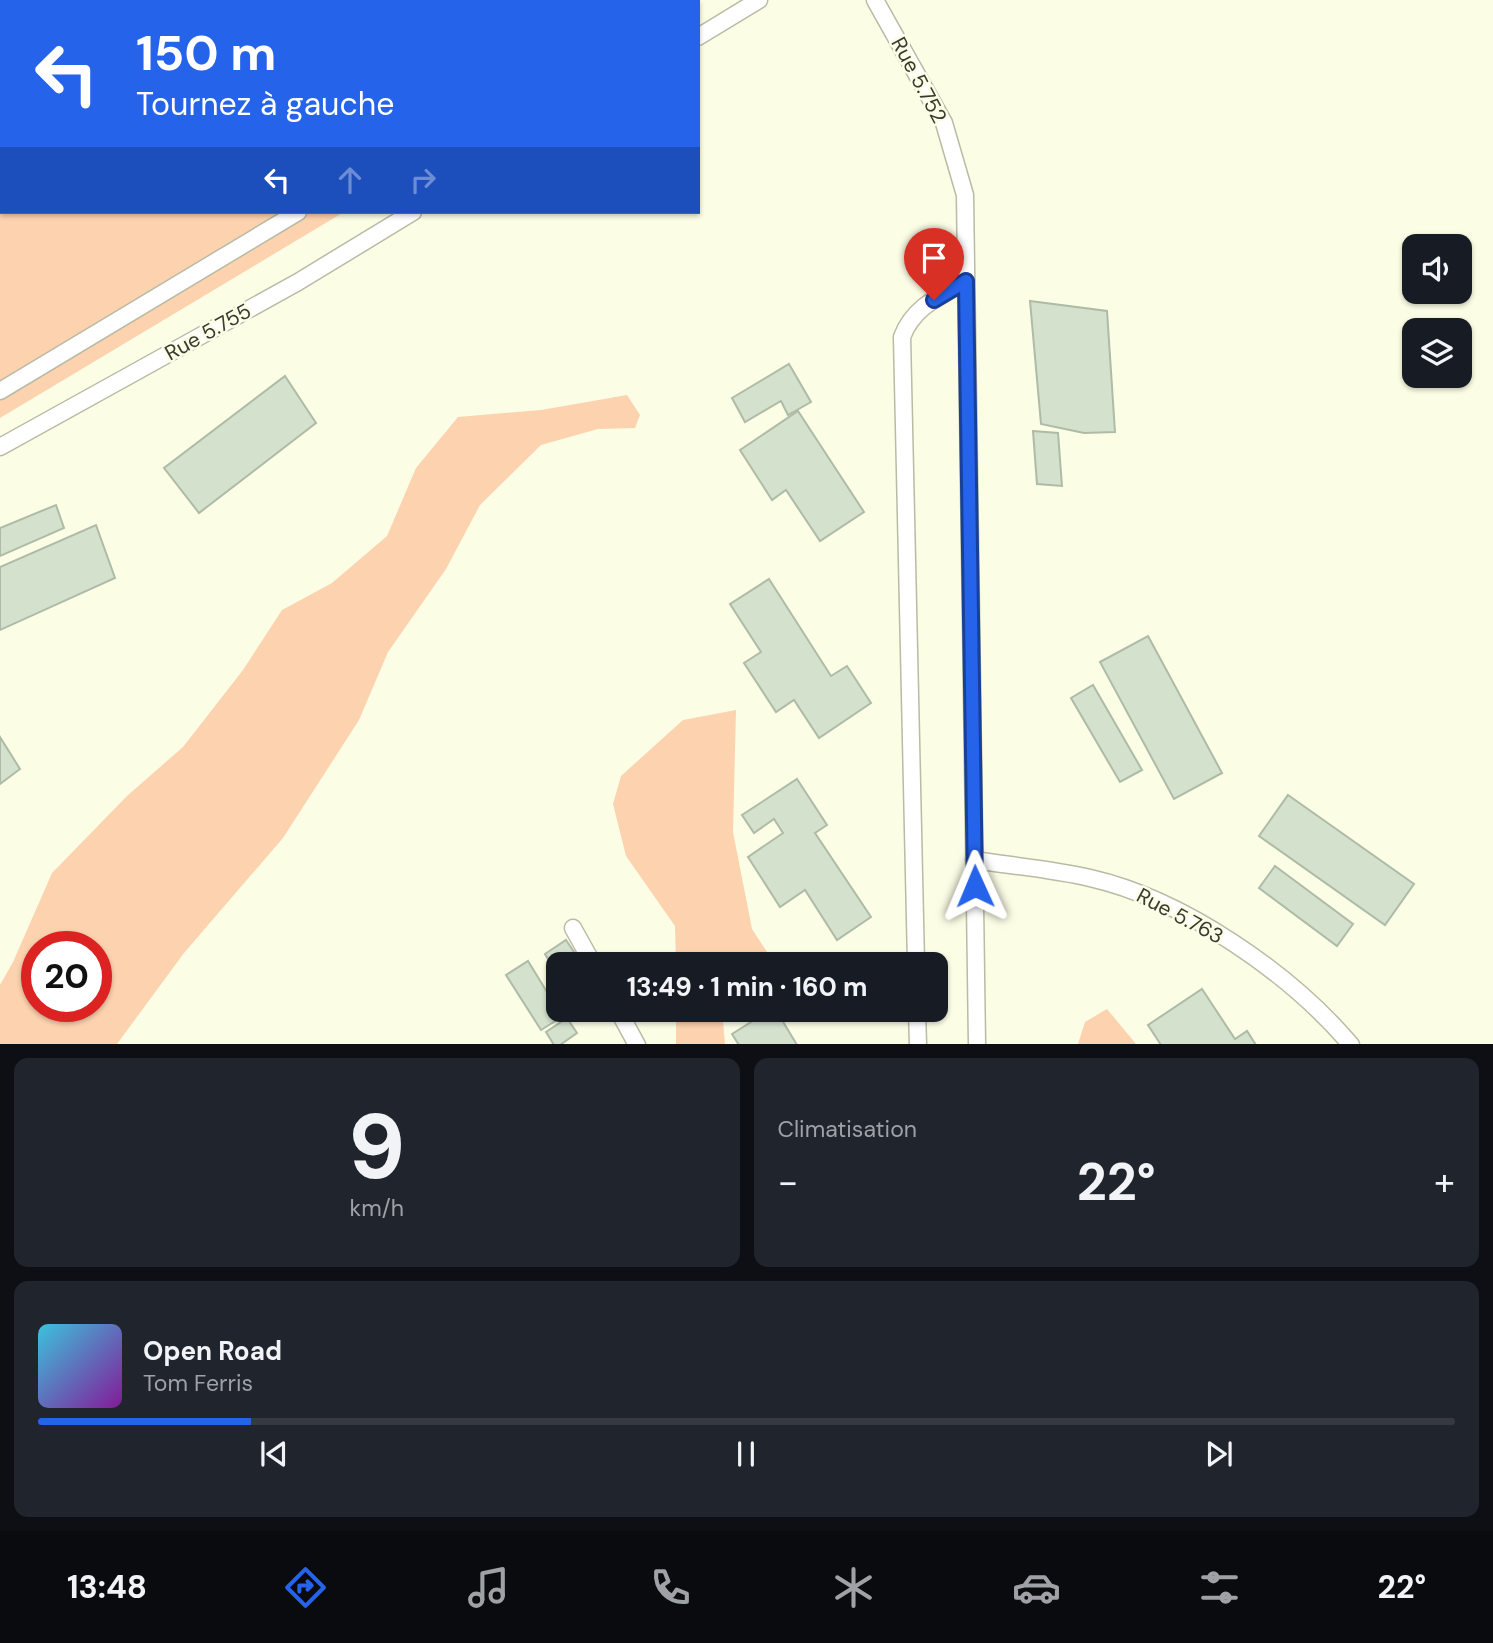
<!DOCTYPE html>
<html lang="fr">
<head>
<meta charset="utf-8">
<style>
  body { margin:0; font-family:"DM Sans",sans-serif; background:#20242c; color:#f1f3f6; height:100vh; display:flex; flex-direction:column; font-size:26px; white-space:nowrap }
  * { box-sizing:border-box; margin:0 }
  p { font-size:23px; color:#9ea1a6 }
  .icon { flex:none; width:38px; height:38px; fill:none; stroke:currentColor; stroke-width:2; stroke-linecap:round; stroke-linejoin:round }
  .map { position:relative; height:1044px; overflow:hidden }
  .panel { display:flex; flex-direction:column; gap:14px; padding:14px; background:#0d0f14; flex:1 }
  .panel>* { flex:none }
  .hud { position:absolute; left:0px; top:0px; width:700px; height:214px; box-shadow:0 2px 5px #0004; background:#2563eb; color:#fff; overflow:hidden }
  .buttons { position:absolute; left:1402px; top:234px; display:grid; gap:14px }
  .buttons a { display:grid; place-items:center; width:70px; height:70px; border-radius:14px; background:#171b24; box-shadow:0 2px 5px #0004; font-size:35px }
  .speed { position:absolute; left:21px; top:931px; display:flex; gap:14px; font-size:35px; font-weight:700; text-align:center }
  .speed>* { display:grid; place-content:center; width:91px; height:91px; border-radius:50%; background:#171b24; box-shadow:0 2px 5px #0004; line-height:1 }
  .speed .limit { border:10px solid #d22; background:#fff; color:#111 }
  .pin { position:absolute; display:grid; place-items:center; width:60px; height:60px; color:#fff; margin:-72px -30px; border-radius:50% 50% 50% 0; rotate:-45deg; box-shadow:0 0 7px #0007 }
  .pin .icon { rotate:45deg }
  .me { position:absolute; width:77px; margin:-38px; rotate:359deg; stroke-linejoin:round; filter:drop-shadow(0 0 5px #0008) }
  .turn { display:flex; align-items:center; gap:24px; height:147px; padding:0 21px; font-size:32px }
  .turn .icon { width:91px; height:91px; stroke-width:2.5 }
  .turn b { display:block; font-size:49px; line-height:60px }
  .lanes { display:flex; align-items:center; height:66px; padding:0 21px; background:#0003; justify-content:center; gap:35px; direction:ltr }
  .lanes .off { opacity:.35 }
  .big { font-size:52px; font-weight:700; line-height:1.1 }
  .panel .widget { flex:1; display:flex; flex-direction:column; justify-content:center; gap:10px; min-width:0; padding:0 24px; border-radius:14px; background:#20242c }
  .panel .dial { align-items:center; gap:0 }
  .dial b { font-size:91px; line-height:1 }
  .song { display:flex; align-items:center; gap:21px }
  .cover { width:84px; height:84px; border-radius:10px; background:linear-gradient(135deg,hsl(190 70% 55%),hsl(290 70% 35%)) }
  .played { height:7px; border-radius:4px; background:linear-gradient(90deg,#2563eb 15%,#363941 15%) }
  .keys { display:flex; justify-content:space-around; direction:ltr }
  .heat { display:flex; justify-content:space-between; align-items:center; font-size:38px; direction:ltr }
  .panel .tiles { flex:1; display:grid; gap:14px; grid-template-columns:1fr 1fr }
  .widget:last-child { grid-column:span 2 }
  .trip { position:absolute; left:546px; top:952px; width:402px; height:70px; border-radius:14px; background:#171b24; box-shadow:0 2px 5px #0004; font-weight:700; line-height:70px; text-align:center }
  .tabs { display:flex; height:112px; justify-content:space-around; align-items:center; background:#090b0e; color:#9ea1a6 }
  .tabs .icon { width:49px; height:49px }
  .tabs .selected { color:#2563eb }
  .tabs b { font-size:32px; color:#f1f3f6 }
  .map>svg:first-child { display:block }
  .green { fill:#fdd2af; fill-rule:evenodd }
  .building { fill:#d4e1cd; stroke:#aebba7; stroke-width:2 }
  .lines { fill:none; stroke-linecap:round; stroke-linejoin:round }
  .service-casing { stroke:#b9bba4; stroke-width:19 }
  .service { stroke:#fff; stroke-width:16 }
  .route-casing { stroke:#184099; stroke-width:18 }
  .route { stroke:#2563eb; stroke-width:12 }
  .labels { text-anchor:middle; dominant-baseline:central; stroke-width:5; stroke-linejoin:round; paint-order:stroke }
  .street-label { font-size:21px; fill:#3a3a31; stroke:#fbfde5 }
</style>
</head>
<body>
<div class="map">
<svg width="1493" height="1045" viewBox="0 0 1493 1045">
  <rect width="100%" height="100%" fill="#fbfde5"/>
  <g class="green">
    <path d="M 0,0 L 698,0 L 2,2 L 2,212 L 344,212 L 0,418 Z"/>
    <path d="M 627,395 L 640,415 L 635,428 L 598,429 L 541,445 L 480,505 L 446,569 L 388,652 L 359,720 L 283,838 L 184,953 L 117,1044 L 0,1044 L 0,985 L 13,962 L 52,873 L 127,796 L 183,747 L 243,670 L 282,610 L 332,583 L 387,536 L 416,468 L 458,417 L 541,410 ZM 37,947 L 96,947 L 96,1006 L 37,1006 Z"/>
    <path d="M 736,710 L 733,832 L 752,929 L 767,952 L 766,964 L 676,964 L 675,926 L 626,856 L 613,804 L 621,776 L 683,720 Z"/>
    <path d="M 1107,1009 L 1136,1044 L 1078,1044 L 1085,1022 Z"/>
    <path d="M 676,1010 L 722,1010 L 725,1044 L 676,1044 Z"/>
  </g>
  <g class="building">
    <path d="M 1030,301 L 1107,311 L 1115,432 L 1084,433 L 1041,424 Z"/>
    <path d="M 789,364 L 811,402 L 788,415 L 781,401 L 745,422 L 732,398 Z"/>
    <path d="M 285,376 L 316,423 L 199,513 L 164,468 Z"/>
    <path d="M 798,411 L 864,512 L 820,541 L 786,490 L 772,500 L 740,450 Z"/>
    <path d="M 1033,431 L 1058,433 L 1062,486 L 1037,484 Z"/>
    <path d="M 56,505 L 64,528 L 0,556 L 0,528 Z"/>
    <path d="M 96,525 L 115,578 L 0,630 L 0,567 Z"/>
    <path d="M 769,579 L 831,676 L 847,666 L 871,703 L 819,738 L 794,700 L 776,712 L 744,663 L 761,652 L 730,604 Z"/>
    <path d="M 1148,636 L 1222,773 L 1174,799 L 1100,662 Z"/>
    <path d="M 1093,685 L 1142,770 L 1120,782 L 1071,698 Z"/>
    <path d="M 0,737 L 20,769 L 0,784 Z"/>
    <path d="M 797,779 L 827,825 L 815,833 L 871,917 L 837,940 L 805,890 L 780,907 L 748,857 L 783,833 L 774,819 L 754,833 L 742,815 Z"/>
    <path d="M 1288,795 L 1414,884 L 1385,925 L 1259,836 Z"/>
    <path d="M 1275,866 L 1353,924 L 1337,946 L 1259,888 Z"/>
    <path d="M 566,940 L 582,964 L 558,964 L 558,976 L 545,954 Z"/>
    <path d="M 528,961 L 547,992 L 558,984 L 558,1010 L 573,1010 L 541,1030 L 506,975 Z"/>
    <path d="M 1202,989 L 1235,1039 L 1247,1031 L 1256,1045 L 1161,1045 L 1148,1025 Z"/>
    <path d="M 770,1010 L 776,1010 L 797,1045 L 739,1045 L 732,1034 Z"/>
    <path d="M 567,1018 L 577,1033 L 560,1045 L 554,1045 L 546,1032 Z"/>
  </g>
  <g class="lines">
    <defs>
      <g id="service">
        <path d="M 875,0 L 944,123 L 965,195 L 977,1045"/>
        <path d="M 0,2 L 4,0"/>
        <path d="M 619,2 L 620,0"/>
        <path d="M 698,37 L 759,0"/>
        <path d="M 0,391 L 298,212"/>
        <path d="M 0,447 L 298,282 L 413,212"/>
        <path d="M 974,860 C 1013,866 1052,869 1090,878 C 1183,899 1290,973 1351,1045"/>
        <path d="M 573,928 L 593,964"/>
        <path d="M 916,964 L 902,337 C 913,307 940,296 966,281"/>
        <path d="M 618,1010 L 637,1045"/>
        <path d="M 917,1010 L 918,1045"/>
      </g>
    </defs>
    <use href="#service" class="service-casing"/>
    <use href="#service" class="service"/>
  </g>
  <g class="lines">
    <defs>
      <path id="route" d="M 934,300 L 966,281 L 975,886"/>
    </defs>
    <use href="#route" class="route-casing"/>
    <use href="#route" class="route"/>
  </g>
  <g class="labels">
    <g class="street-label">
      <text transform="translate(919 80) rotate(62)">Rue 5.752</text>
      <text transform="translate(208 332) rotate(-29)">Rue 5.755</text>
      <text transform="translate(1180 916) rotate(28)">Rue 5.763</text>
    </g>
  </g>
</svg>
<div class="buttons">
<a><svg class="icon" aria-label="sound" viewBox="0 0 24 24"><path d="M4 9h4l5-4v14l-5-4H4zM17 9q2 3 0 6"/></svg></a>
<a><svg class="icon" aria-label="layers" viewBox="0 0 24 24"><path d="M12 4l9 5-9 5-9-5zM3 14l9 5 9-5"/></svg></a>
</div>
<div class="speed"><div class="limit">20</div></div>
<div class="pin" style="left:934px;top:300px;background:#d93025"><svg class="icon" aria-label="arrive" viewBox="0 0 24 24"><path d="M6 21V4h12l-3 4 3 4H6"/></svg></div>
<svg class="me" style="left:975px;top:886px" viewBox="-20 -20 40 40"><path d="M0-17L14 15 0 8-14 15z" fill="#2563eb" stroke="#fff" stroke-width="4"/></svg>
<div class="trip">13:49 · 1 min · 160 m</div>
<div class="hud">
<div class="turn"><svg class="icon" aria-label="left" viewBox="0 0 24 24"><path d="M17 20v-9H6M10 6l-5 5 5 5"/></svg><div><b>150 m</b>Tournez à gauche</div></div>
<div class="lanes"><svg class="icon" aria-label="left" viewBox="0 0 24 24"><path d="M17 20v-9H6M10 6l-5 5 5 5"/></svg><svg class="icon off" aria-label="ahead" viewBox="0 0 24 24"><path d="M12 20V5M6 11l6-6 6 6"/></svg><svg class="icon off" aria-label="right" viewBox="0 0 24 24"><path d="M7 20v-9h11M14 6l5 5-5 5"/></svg></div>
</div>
</div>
<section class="panel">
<div class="tiles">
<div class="widget dial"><b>9</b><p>km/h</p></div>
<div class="widget"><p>Climatisation</p>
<div class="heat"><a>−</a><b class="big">22°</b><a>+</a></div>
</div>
<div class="widget">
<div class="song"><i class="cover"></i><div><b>Open Road</b><p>Tom Ferris</p></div></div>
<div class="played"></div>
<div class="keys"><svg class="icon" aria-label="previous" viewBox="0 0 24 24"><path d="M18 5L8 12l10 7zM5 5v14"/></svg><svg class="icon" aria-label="pause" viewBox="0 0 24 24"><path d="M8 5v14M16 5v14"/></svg><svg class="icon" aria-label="next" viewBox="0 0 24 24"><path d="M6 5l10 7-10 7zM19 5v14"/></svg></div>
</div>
</div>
</section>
<nav class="tabs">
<b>13:48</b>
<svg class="icon selected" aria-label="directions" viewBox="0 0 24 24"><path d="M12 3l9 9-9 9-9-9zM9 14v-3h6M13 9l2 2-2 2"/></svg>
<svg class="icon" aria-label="music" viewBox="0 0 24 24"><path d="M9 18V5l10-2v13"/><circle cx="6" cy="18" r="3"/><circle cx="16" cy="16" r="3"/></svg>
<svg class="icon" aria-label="phone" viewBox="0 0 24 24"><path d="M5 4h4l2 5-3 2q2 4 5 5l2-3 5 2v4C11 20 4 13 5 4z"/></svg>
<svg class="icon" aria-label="climate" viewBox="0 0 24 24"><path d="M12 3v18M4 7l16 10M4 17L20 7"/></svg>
<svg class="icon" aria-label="car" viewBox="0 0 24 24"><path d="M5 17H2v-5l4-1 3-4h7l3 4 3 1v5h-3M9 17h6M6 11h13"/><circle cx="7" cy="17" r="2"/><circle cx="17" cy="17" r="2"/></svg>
<svg class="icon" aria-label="filters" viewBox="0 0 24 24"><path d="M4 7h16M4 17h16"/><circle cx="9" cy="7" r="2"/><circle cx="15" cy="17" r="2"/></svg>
<b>22°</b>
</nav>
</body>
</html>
